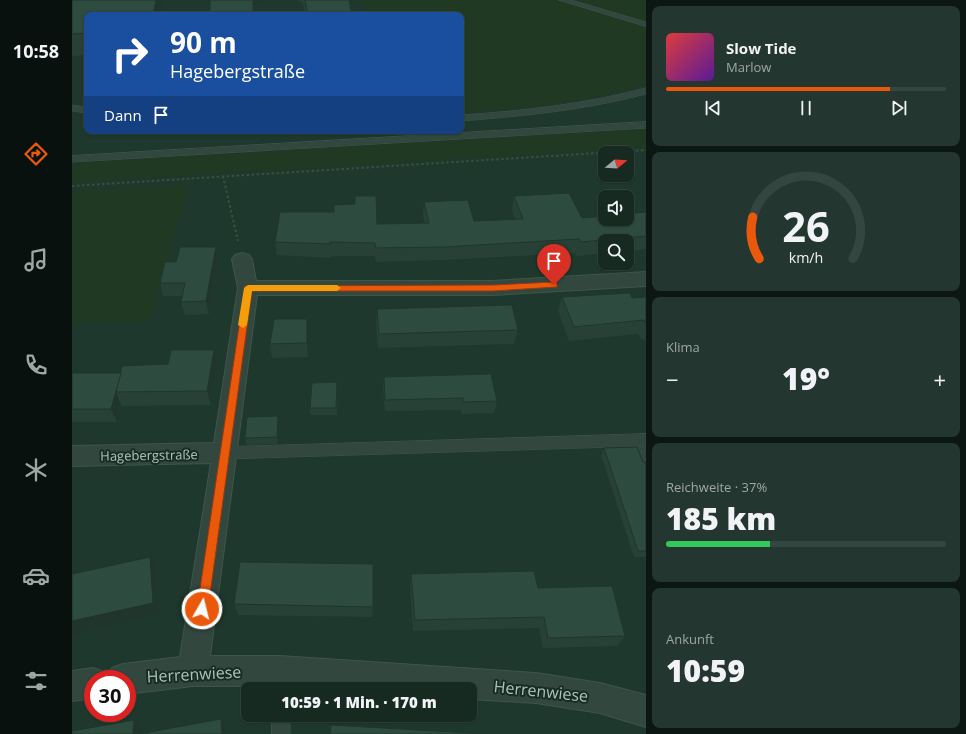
<!DOCTYPE html>
<html lang="de">
<head>
<meta charset="utf-8">
<style>
  body { margin:0; font-family:"Open Sans",sans-serif; background:#23362f; color:#f1f3f6; height:100vh; display:flex; flex-direction:column; font-size:15px; white-space:nowrap }
  * { box-sizing:border-box; margin:0 }
  p { font-size:13px; color:#9ea7a5 }
  .icon { flex:none; width:22px; height:22px; fill:none; stroke:currentColor; stroke-width:2; stroke-linecap:round; stroke-linejoin:round }
  .map { position:relative; flex:1; overflow:hidden }
  .drawer { display:flex; flex-direction:column; gap:6px; padding:6px; background:#0c1713; width:320px }
  .drawer>* { flex:none }
  .guide { position:absolute; left:12px; top:12px; width:380px; height:122px; border-radius:8px; box-shadow:0 1px 3px #0004,0 0 0 1px #354640; background:#1a4fa0; color:#fff; overflow:hidden }
  .needle { width:26px; rotate:72deg }
  .fabs { position:absolute; left:526px; top:146px; display:grid; gap:8px }
  .fabs a { display:grid; place-items:center; width:36px; height:36px; border-radius:8px; background:#162a22; box-shadow:0 1px 3px #0004,0 0 0 1px #354640; font-size:20px }
  .speed { position:absolute; left:12px; top:670px; display:flex; gap:8px; font-size:20px; font-weight:700; text-align:center }
  .speed>* { display:grid; place-content:center; width:52px; height:52px; border-radius:50%; background:#162a22; box-shadow:0 1px 3px #0004,0 0 0 1px #354640; line-height:1 }
  .speed .limit { border:6px solid #d22; background:#fff; color:#111 }
  .pin { position:absolute; display:grid; place-items:center; width:34px; height:34px; color:#fff; margin:-41px -17px; border-radius:50% 50% 50% 0; rotate:-45deg; box-shadow:0 0 4px #0007 }
  .pin .icon { rotate:45deg }
  .me { position:absolute; width:44px; margin:-22px; rotate:8deg; stroke-linejoin:round; filter:drop-shadow(0 0 3px #0008) }
  .turn { display:flex; align-items:center; gap:14px; height:84px; padding:0 20px; font-size:18px }
  .turn .icon { width:52px; height:52px; stroke-width:2.5 }
  .turn b { display:block; font-size:28px; line-height:34px }
  .then { display:flex; align-items:center; height:38px; padding:0 20px; background:#0003; gap:8px; font-size:15px }
  .big { font-size:30px; font-weight:800; line-height:1.1 }
  .drawer .widget { flex:1; display:flex; flex-direction:column; justify-content:center; gap:6px; min-width:0; padding:0 14px; border-radius:8px; background:#23362f }
  .drawer .dial { align-items:center; gap:0 }
  .dial svg { height:104px; overflow:visible; fill:none; stroke:#354640; stroke-width:7; stroke-linecap:round; text-anchor:middle }
  .dial text { fill:#f1f3f6; stroke:none }
  .song { display:flex; align-items:center; gap:12px }
  .cover { width:48px; height:48px; border-radius:6px; background:linear-gradient(135deg,hsl(0 70% 55%),hsl(270 70% 35%)) }
  .played { height:4px; border-radius:2px; background:linear-gradient(90deg,#ea580c 80%,#354640 80%) }
  .keys { display:flex; justify-content:space-around; direction:ltr }
  .heat { display:flex; justify-content:space-between; align-items:center; font-size:22px; direction:ltr }
  .charge { height:6px; border-radius:3px; background:linear-gradient(90deg,#34c759 37%,#354640 0) }
  .trip { position:absolute; left:169px; top:682px; width:236px; height:40px; border-radius:8px; background:#162a22; box-shadow:0 1px 3px #0004,0 0 0 1px #354640; font-weight:800; line-height:40px; text-align:center }
  main { display:flex; flex:1; min-height:0 }
  .menu { display:flex; flex-direction:column; width:72px; justify-content:space-around; align-items:center; background:#09110e; color:#9ea7a5 }
  .menu .icon { width:28px; height:28px }
  .menu .active { color:#ea580c }
  .menu b { font-size:18px; color:#f1f3f6 }
  .map>svg:first-child { display:block }
  .green { fill:#203923 }
  .lines { fill:none; stroke-linecap:round; stroke-linejoin:round }
  .service-casing { stroke:#3e554c; stroke-width:1 }
  .minor-casing { stroke:#3e554c; stroke-width:2 }
  .path { stroke:#39513b; stroke-width:2; stroke-dasharray:2.5 2.5; stroke-linecap:butt }
  .service { fill:#32483f; fill-rule:evenodd }
  .minor { fill:#32483f; fill-rule:evenodd }
  .wall { fill:#274136 }
  .shaded-wall { fill:#20352c }
  .building { fill:#2d4c3f; stroke:#20352c }
  .route { fill:#ea580c; stroke:#983908 }
  .slow { fill:#f59e0b }
  .labels { text-anchor:middle; dominant-baseline:central; stroke-width:4; stroke-linejoin:round; paint-order:stroke }
  .street-label { font-size:13px; fill:#acc5bc; stroke:#182c24 }
  .near-street-label { font-size:16px; fill:#acc5bc; stroke:#182c24 }
</style>
</head>
<body>
<main>
<nav class="menu">
<b>10:58</b>
<svg class="icon active" aria-label="directions" viewBox="0 0 24 24"><path d="M12 3l9 9-9 9-9-9zM9 14v-3h6M13 9l2 2-2 2"/></svg>
<svg class="icon" aria-label="music" viewBox="0 0 24 24"><path d="M9 18V5l10-2v13"/><circle cx="6" cy="18" r="3"/><circle cx="16" cy="16" r="3"/></svg>
<svg class="icon" aria-label="phone" viewBox="0 0 24 24"><path d="M5 4h4l2 5-3 2q2 4 5 5l2-3 5 2v4C11 20 4 13 5 4z"/></svg>
<svg class="icon" aria-label="climate" viewBox="0 0 24 24"><path d="M12 3v18M4 7l16 10M4 17L20 7"/></svg>
<svg class="icon" aria-label="car" viewBox="0 0 24 24"><path d="M5 17H2v-5l4-1 3-4h7l3 4 3 1v5h-3M9 17h6M6 11h13"/><circle cx="7" cy="17" r="2"/><circle cx="17" cy="17" r="2"/></svg>
<svg class="icon" aria-label="filters" viewBox="0 0 24 24"><path d="M4 7h16M4 17h16"/><circle cx="9" cy="7" r="2"/><circle cx="15" cy="17" r="2"/></svg>
</nav>
<div class="map">
<svg width="574" height="734" viewBox="0 0 574 734">
  <rect width="100%" height="100%" fill="#1e382d"/>
  <g class="green">
    <path d="M 290,0 L 574,0 L 574,83 C 516,104 450,108 389,112 L 389,15 L 294,15 Z"/>
    <path d="M 574,129 L 574,147 L 0,182 L 0,163 Z"/>
    <path d="M 116,185 L 77,322 L 0,323 L 0,191 Z"/>
  </g>
  <g class="lines">
    <defs>
      <g id="service">
        <path d="M 487,0 L 499,0 L 574,22 L 574,26 Z"/>
        <path d="M 574,88 L 574,94 C 513,110 452,116 389,121 L 389,115 C 452,111 513,104 574,88 Z"/>
        <path d="M 0,105 L 15,107 L 15,113 L 0,111 Z"/>
        <path d="M 574,122 L 574,128 L 0,162 L 0,156 Z"/>
        <path d="M 574,434 L 574,446 L 153,459 L 148,457 L 146,453 L 148,449 L 153,447 Z"/>
        <path d="M 570,447 L 574,448 L 574,470 L 569,468 L 563,453 L 565,449 Z"/>
        <rect x="200" y="715" width="18" height="19"/>
      </g>
      <g id="minor">
        <path d="M 170,253 L 177,255 L 180,259 L 184,281 L 421,281 L 574,272 L 574,286 L 421,295 L 185,295 L 138,656 L 208,656 L 464,673 L 528,683 L 574,695 L 574,727 L 528,713 L 464,703 L 398,699 L 398,689 L 252,689 L 208,686 L 121,686 L 55,694 L 55,679 L 36,679 L 40,668 L 51,664 L 108,657 L 139,463 L 0,466 L 0,446 L 142,443 L 166,288 L 160,259 L 163,255 Z"/>
        <path d="M 21,668 L 32,672 L 35,679 L 21,679 L 21,698 L 0,701 L 0,671 Z"/>
      </g>
    </defs>
    <use href="#service" class="service-casing"/>
    <use href="#minor" class="minor-casing"/>
    <g class="path">
      <path d="M 151,176 L 166,241"/>
      <path d="M 0,186 L 574,150"/>
    </g>
    <use href="#service" class="service"/>
    <use href="#minor" class="minor"/>
  </g>
  <g class="wall">
    <path d="M 0,0 L 92,0 L 89,15 L 15,15 L 15,55 L 0,56 Z"/>
    <path d="M 138,0 L 183,4 L 184,15 L 138,15 Z"/>
    <path d="M 224,0 L 277,0 L 280,15 L 233,15 L 231,3 Z"/>
    <path d="M 442,196 L 510,218 L 574,212 L 574,249 L 555,251 L 555,241 L 533,241 L 533,253 L 505,256 L 503,253 L 371,260 L 304,262 L 303,256 L 259,256 L 259,258 L 205,255 L 203,242 L 305,224 L 353,223 L 351,216 L 352,202 L 402,221 L 443,219 L 440,210 Z"/>
    <path d="M 144,247 L 146,260 L 137,314 L 113,315 L 109,302 L 110,296 L 91,296 L 88,283 L 104,262 Z"/>
    <path d="M 490,297 L 560,298 L 574,297 L 574,339 L 570,340 L 566,334 L 497,341 L 486,311 Z"/>
    <path d="M 305,309 L 446,330 L 442,344 L 306,348 L 304,323 Z"/>
    <path d="M 236,333 L 236,357 L 200,358 L 198,344 Z"/>
    <path d="M 145,363 L 139,405 L 49,406 L 49,405 L 45,422 L 0,422 L 0,373 L 49,373 L 96,364 Z"/>
    <path d="M 312,377 L 425,401 L 422,413 L 390,414 L 389,410 L 313,411 L 311,388 Z"/>
    <path d="M 265,382 L 265,415 L 239,415 L 238,408 Z"/>
    <path d="M 207,423 L 206,444 L 175,445 L 173,438 Z"/>
    <path d="M 532,448 L 574,463 L 574,557 L 562,557 L 529,455 Z"/>
    <path d="M 339,574 L 466,588 L 553,636 L 545,646 L 471,648 L 467,628 L 341,631 L 338,586 Z"/>
    <path d="M 162,604 L 301,607 L 300,617 L 166,615 Z"/>
  </g>
  <g class="shaded-wall">
    <path d="M 84,0 L 92,0 L 89,15 L 81,15 Z"/>
    <path d="M 181,0 L 191,0 L 183,4 L 184,15 L 182,15 Z"/>
    <path d="M 144,247 L 146,260 L 137,314 L 134,301 Z"/>
    <path d="M 235,319 L 236,333 L 236,357 L 235,343 Z"/>
    <path d="M 142,350 L 145,363 L 139,405 L 135,391 Z"/>
    <path d="M 49,373 L 44,392 L 49,405 L 45,422 L 39,409 Z"/>
    <path d="M 206,416 L 207,423 L 206,444 L 205,437 Z"/>
    <path d="M 78,557 L 83,568 L 86,614 L 0,634 L 0,621 Z"/>
    <path d="M 149,719 L 153,727 L 154,734 L 150,734 Z"/>
    <path d="M 62,720 L 69,728 L 69,734 L 61,734 Z"/>
  </g>
  <g class="building">
    <path d="M 0,0 L 84,0 L 81,15 L 15,15 L 15,33 L 0,34 Z"/>
    <path d="M 138,0 L 181,0 L 181,12 L 138,14 Z"/>
    <path d="M 233,0 L 277,0 L 280,15 L 236,15 Z"/>
    <path d="M 497,193 L 510,218 L 533,216 L 533,219 L 555,219 L 555,214 L 574,212 L 574,236 L 509,242 L 507,239 L 373,247 L 304,248 L 303,243 L 258,242 L 258,244 L 203,242 L 208,212 L 262,212 L 262,205 L 283,204 L 283,196 L 304,196 L 305,224 L 357,223 L 352,202 L 396,200 L 402,221 L 451,219 L 442,196 Z"/>
    <path d="M 108,247 L 144,247 L 134,301 L 109,302 L 113,283 L 88,283 L 93,262 L 104,262 Z"/>
    <path d="M 558,293 L 560,298 L 574,297 L 574,323 L 572,320 L 502,327 L 490,297 Z"/>
    <path d="M 440,305 L 446,330 L 307,334 L 305,309 Z"/>
    <path d="M 202,319 L 235,319 L 235,343 L 198,344 Z"/>
    <path d="M 99,350 L 142,350 L 135,391 L 44,392 L 50,366 L 96,364 Z"/>
    <path d="M 0,373 L 49,373 L 39,409 L 0,409 Z"/>
    <path d="M 419,374 L 425,401 L 392,402 L 391,398 L 313,400 L 312,377 Z"/>
    <path d="M 265,382 L 264,408 L 238,408 L 240,383 Z"/>
    <path d="M 206,416 L 205,437 L 173,438 L 175,417 Z"/>
    <path d="M 565,447 L 571,462 L 574,463 L 574,551 L 566,551 L 532,448 Z"/>
    <path d="M 78,557 L 81,603 L 0,621 L 0,574 Z"/>
    <path d="M 168,562 L 301,564 L 301,607 L 162,604 Z"/>
    <path d="M 462,571 L 466,588 L 540,586 L 553,636 L 476,638 L 472,617 L 343,620 L 339,574 Z"/>
    <path d="M 149,719 L 150,734 L 67,734 Z"/>
    <path d="M 62,720 L 61,734 L 0,734 L 0,731 Z"/>
    <path d="M 259,725 L 415,734 L 258,734 Z"/>
  </g>
  <path class="route" d="M 482,282 L 485,283 L 485,287 L 421,291 L 180,291 L 136,609 L 135,613 L 130,614 L 126,613 L 125,609 L 173,286 L 421,285 Z"/>
  <path class="slow" d="M 176,285 L 265,285 L 269,288 L 265,291 L 180,291 L 175,325 L 171,328 L 166,325 L 172,288 Z"/>
  <g class="labels">
    <g class="street-label">
      <text transform="translate(77 455) rotate(-1)">Hagebergstraße</text>
    </g>
    <g class="near-street-label">
      <text transform="translate(122 674) rotate(-3)">Herrenwiese</text>
      <text transform="translate(469 691) rotate(6)">Herrenwiese</text>
    </g>
  </g>
</svg>
<div class="fabs">
<a><svg class="needle" viewBox="-14 -14 28 28"><path d="M0-13l5 13h-10z" fill="#e53935"/><path d="M0 13l5-13h-10z" fill="#9ea7a5"/></svg></a>
<a><svg class="icon" aria-label="sound" viewBox="0 0 24 24"><path d="M4 9h4l5-4v14l-5-4H4zM17 9q2 3 0 6"/></svg></a>
<a><svg class="icon" aria-label="search" viewBox="0 0 24 24"><circle cx="10" cy="10" r="6"/><path d="M15 15l6 6"/></svg></a>
</div>
<div class="speed"><div class="limit">30</div></div>
<div class="pin" style="left:482px;top:285px;background:#d93025"><svg class="icon" aria-label="arrive" viewBox="0 0 24 24"><path d="M6 21V4h12l-3 4 3 4H6"/></svg></div>
<svg class="me" style="left:130px;top:609px" viewBox="-20 -20 40 40"><circle r="17" fill="#ea580c" stroke="#fff" stroke-width="3"/><path d="M0-11L8 9 0 5-8 9z" fill="#fff"/></svg>
<div class="trip">10:59 · 1 Min. · 170 m</div>
<div class="guide">
<div class="turn"><svg class="icon" aria-label="right" viewBox="0 0 24 24"><path d="M7 20v-9h11M14 6l5 5-5 5"/></svg><div><b>90 m</b>Hagebergstraße</div></div>
<div class="then">Dann<svg class="icon" aria-label="arrive" viewBox="0 0 24 24"><path d="M6 21V4h12l-3 4 3 4H6"/></svg></div>
</div>
</div>
<section class="drawer">
<div class="widget">
<div class="song"><i class="cover"></i><div><b>Slow Tide</b><p>Marlow</p></div></div>
<div class="played"></div>
<div class="keys"><svg class="icon" aria-label="previous" viewBox="0 0 24 24"><path d="M18 5L8 12l10 7zM5 5v14"/></svg><svg class="icon" aria-label="pause" viewBox="0 0 24 24"><path d="M8 5v14M16 5v14"/></svg><svg class="icon" aria-label="next" viewBox="0 0 24 24"><path d="M6 5l10 7-10 7zM19 5v14"/></svg></div>
</div>
<div class="widget dial"><svg viewBox="0 0 100 80">
<path d="M14 69A42 42 0 1 1 86 69"/>
<path d="M14 69A42 42 0 0 1 9 37" stroke="#ea580c"/>
<text x="50" y="56" font-size="32" font-weight="700">26</text>
<text x="50" y="72" font-size="11">km/h</text>
</svg></div>
<div class="widget"><p>Klima</p>
<div class="heat"><a>−</a><b class="big">19°</b><a>+</a></div>
</div>
<div class="widget"><p>Reichweite · 37%</p><b class="big">185 km</b><div class="charge"></div></div>
<div class="widget"><p>Ankunft</p><b class="big">10:59</b></div>
</section>
</main>
</body>
</html>
